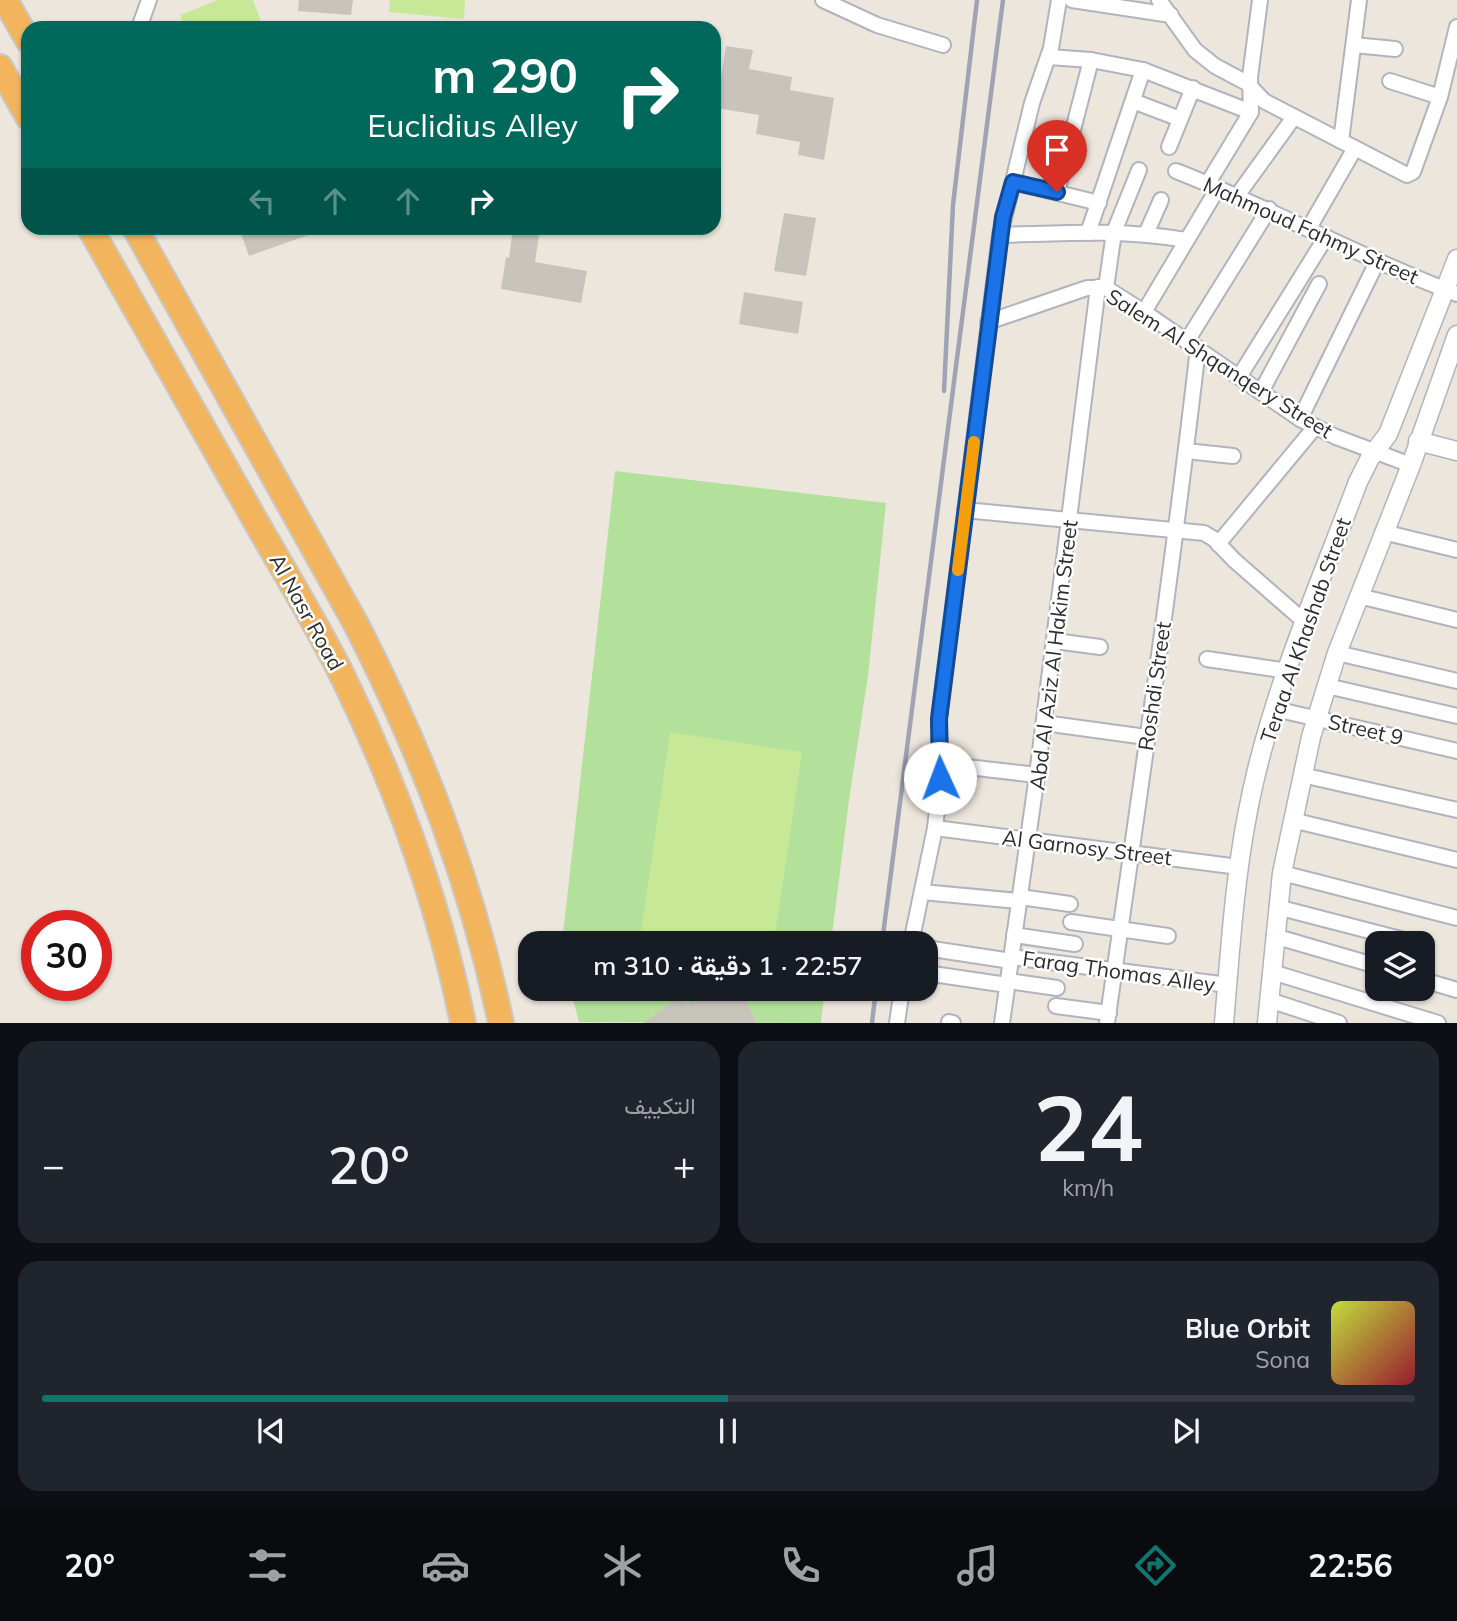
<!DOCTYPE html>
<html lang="ar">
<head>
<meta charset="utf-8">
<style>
  body { margin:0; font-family:Mulish,Vazirmatn,sans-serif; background:#20242c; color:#f1f3f6; direction:rtl; height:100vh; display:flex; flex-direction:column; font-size:26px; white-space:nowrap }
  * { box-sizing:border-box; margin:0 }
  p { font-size:23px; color:#9ea1a6 }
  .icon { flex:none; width:38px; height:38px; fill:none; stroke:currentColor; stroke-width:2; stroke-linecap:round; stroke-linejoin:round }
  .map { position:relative; height:1023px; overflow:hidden; direction:ltr }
  .drawer { display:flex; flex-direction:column; gap:18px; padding:18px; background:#0d0f14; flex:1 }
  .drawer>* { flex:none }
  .banner { position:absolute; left:21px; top:21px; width:700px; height:214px; border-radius:21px; box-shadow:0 2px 5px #0004; direction:rtl; background:#00695c; color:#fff; overflow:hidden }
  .controls { position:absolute; left:1365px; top:931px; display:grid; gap:14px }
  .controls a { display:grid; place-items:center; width:70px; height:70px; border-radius:14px; background:#171b24; box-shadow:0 2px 5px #0004; font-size:35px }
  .speed { position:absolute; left:21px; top:910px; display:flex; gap:14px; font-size:35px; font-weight:700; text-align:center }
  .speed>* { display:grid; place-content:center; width:91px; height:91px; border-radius:50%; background:#171b24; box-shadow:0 2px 5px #0004; line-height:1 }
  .speed .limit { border:10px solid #d22; background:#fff; color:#111 }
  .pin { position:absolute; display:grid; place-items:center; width:60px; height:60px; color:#fff; margin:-72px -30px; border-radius:50% 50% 50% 0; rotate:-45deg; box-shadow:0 0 7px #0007 }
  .pin .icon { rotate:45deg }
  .me { position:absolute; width:77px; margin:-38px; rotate:358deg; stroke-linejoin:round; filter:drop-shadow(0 0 5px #0008) }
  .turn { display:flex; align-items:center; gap:24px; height:147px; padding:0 28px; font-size:32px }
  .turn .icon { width:91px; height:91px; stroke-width:2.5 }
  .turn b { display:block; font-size:49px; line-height:60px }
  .lanes { display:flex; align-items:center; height:66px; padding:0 28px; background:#0003; justify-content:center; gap:35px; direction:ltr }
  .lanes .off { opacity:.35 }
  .big { font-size:52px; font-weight:600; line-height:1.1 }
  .drawer .widget { flex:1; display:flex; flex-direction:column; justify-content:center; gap:10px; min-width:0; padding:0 24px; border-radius:21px; background:#20242c }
  .drawer .dial { align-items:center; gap:0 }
  .dial b { font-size:91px; line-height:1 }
  .song { display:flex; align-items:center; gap:21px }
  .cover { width:84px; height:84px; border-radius:10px; background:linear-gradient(135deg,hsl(70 70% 55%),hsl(350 70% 35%)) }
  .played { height:7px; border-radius:4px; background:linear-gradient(90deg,#0f766e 50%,#363941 50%) }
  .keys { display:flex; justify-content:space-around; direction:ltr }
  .heat { display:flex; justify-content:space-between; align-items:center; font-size:38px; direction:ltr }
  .drawer .tiles { flex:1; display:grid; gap:18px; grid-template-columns:1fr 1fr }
  .widget:last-child { grid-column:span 2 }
  .trip { position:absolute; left:518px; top:931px; width:420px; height:70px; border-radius:21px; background:#171b24; box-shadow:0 2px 5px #0004; font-weight:600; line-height:70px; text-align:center; direction:rtl }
  .tabs { display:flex; height:112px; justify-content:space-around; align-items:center; background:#090b0e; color:#9ea1a6 }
  .tabs .icon { width:49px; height:49px }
  .tabs .on { color:#0f766e }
  .tabs b { font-size:32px; color:#f1f3f6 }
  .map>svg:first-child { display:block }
  .green { fill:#b3e19b }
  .pitch { fill:#c6e897 }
  .building { fill:#c8c4bc }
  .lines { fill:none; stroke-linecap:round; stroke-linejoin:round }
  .minor-casing { stroke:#b1b4be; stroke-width:18 }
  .tertiary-casing { stroke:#b1b4be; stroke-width:21 }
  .trunk-casing { stroke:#c8c8c8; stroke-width:28 }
  .minor { stroke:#fff; stroke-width:14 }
  .tertiary { stroke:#fff; stroke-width:18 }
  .trunk { stroke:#f2b55e; stroke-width:24 }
  .rail { stroke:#a0a3b4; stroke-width:4.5 }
  .route-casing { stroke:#114b97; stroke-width:18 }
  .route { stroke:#1a73e8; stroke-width:12 }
  .slow { stroke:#f59e0b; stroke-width:12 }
  .labels { text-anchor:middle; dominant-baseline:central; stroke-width:5; stroke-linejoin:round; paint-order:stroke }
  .street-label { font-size:21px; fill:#2b2b2b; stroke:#fff }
</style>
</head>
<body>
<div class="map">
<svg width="1457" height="1023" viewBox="0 0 1457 1023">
  <rect width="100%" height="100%" fill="#ece6dd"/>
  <g class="green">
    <path d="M 615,471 L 886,503 L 868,676 L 849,800 L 831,943 L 562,943 Z"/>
    <path d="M 570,989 L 825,989 L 821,1023 L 579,1022 Z"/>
  </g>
  <g class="pitch">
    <path d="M 218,0 L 253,0 L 263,27 L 185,28 L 180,15 Z"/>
    <path d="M 390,0 L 465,0 L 464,19 L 389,12 Z"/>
    <path d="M 670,732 L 802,752 L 774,943 L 711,943 L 641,933 Z"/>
  </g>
  <g class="building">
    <path d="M 299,0 L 353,0 L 351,15 L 298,11 Z"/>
    <path d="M 726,46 L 753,50 L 749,69 L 792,77 L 790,90 L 834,98 L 824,160 L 798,155 L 800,142 L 756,134 L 759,115 L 716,108 Z"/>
    <path d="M 784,213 L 816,218 L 806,276 L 774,271 Z"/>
    <path d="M 239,228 L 325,228 L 325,229 L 249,256 Z"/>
    <path d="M 513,228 L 540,228 L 535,262 L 587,271 L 581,303 L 501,289 L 506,257 L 509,258 Z"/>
    <path d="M 744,292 L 803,302 L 798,334 L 739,324 Z"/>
    <path d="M 710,989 L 729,989 L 738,993 L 747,1002 L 756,1023 L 644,1023 L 680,996 L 686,1005 Z"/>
  </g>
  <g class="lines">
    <defs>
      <g id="minor">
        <path d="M 823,0 L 877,25 L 943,45"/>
        <path d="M 1072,0 L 1171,15"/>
        <path d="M 1159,0 L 1195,50 L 1215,66 L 1247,83 L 1264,101 L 1407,175 L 1413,172 L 1440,97 L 1457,27"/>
        <path d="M 139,28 L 149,0"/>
        <path d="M 1354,45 L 1395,49"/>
        <path d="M 1049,57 L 1091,60 L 1143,70 L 1251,112"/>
        <path d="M 1390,81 L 1440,97"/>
        <path d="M 1133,101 L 1180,119"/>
        <path d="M 1341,141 L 1359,0"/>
        <path d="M 1169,147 L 1193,88"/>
        <path d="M 1176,171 C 1271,208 1361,258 1457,294"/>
        <path d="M 1013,182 L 1099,203"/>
        <path d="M 1208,183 L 1251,112 L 1250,77 L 1260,0"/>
        <path d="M 1057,192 L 1091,60"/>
        <path d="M 1237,196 L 1294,117"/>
        <path d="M 1309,228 L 1355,148"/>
        <path d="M 1088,233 L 1143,70"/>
        <path d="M 1146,234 L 1161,200"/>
        <path d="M 1000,235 C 1062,233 1124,229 1186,240"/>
        <path d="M 1106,288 L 1114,232 L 1139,170"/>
        <path d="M 1144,312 L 1218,188"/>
        <path d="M 988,322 L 1087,288 L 1106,288 L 1144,312 L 1300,419 L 1336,437 L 1411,465"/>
        <path d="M 1187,341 L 1269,209"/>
        <path d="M 1239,377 L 1326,237"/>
        <path d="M 1261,392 L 1319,284"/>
        <path d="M 1300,419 L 1378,260"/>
        <path d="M 1186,451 L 1233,456"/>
        <path d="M 965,510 L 1204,533 L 1214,539 L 1234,560 L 1305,622"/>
        <path d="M 1383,532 L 1457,550"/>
        <path d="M 1218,544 L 1315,427"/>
        <path d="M 1359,596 L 1457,620"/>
        <path d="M 1055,641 L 1100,647"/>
        <path d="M 1337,653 L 1457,681"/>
        <path d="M 1207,659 L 1288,671"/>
        <path d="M 1327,686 L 1457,716"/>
        <path d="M 1275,709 L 1457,751"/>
        <path d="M 1044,723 L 1146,737"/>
        <path d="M 941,764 L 1037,775"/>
        <path d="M 1302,775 L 1457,810"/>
        <path d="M 1292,820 L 1457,860"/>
        <path d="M 935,828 L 1239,867"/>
        <path d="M 1282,873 L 1457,918"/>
        <path d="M 922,892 L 1019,901"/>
        <path d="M 1020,897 L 1070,904"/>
        <path d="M 1277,907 L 1416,943"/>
        <path d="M 1071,922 L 1168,936"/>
        <path d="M 1014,935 L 1075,944"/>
        <path d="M 1274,936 L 1377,966"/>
        <path d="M 911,943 L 935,828 L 939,792 L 941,764 L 939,719 L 1000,235 L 1032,103 L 1051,48 L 1059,0"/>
        <path d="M 926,948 L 1011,961"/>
        <path d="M 1011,957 L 1228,985"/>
        <path d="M 1272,972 L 1438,1023"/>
        <path d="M 926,973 L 1007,985"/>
        <path d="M 1423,980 L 1457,990"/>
        <path d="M 1008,981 L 1057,988"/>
        <path d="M 1269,1000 L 1339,1023"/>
        <path d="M 1056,1006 L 1109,1013"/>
        <path d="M 949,1022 L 953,1023"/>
        <path d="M 897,1023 L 902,989"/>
        <path d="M 1002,1023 L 1037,775 L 1098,287"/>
        <path d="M 1107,1023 C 1139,798 1172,574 1198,348"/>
      </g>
      <g id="tertiary">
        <path d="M 1418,441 L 1457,451"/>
        <path d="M 1224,1023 C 1230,954 1234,884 1247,816 C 1268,701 1317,591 1358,482 L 1370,458 L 1388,434 L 1457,259"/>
        <path d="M 1267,1023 L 1282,873 L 1311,737 L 1337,653 L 1411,465 L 1457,335"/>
      </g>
      <g id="trunk">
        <path d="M 5,0 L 28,40"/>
        <path d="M 0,67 L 28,117"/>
        <path d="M 90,228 C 143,323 197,418 251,513 C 282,568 316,622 344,679 C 397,788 439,903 463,1023"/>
        <path d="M 135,228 L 356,624 C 422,753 471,880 501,1023"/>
      </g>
    </defs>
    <use href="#minor" class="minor-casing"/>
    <use href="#tertiary" class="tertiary-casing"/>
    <use href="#trunk" class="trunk-casing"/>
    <use href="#minor" class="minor"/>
    <use href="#tertiary" class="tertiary"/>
    <use href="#trunk" class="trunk"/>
    <g class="rail">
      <path d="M 944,391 L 953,205 L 977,0"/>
      <path d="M 882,943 L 1003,0"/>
      <path d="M 872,1023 L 876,989"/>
    </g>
  </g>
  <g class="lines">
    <defs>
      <path id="route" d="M 940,778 L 939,719 L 1003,217 L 1013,182 L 1057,192"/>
    </defs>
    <use href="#route" class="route-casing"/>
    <use href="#route" class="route"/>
    <path class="slow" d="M 958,570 L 974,442"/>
  </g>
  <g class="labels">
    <g class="street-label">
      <text transform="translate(1311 230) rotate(24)">Mahmoud Fahmy Street</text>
      <text transform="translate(1220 363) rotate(32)">Salem Al Shqanqery Street</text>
      <text transform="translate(307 612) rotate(61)">Al Nasr Road</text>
      <text transform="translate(1305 630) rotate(-71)">Teraa Al Khashab Street</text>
      <text transform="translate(1053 655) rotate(-83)">Abd Al Aziz Al Hakim Street</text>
      <text transform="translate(1154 686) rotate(-82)">Roshdi Street</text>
      <text transform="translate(1366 729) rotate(13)">Street 9</text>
      <text transform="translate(1087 847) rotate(7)">Al Garnosy Street</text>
      <text transform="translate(1119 971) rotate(8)">Farag Thomas Alley</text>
    </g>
  </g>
</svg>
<div class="controls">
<a><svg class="icon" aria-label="layers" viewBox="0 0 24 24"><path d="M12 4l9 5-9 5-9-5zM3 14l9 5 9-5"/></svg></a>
</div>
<div class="speed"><div class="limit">30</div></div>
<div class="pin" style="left:1057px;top:192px;background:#d93025"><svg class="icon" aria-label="arrive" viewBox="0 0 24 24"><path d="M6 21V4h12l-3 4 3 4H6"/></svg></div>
<svg class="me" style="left:940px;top:778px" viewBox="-20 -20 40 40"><circle r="19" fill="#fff"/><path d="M0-13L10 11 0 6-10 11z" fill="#1a73e8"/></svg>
<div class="trip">22:57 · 1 دقيقة · 310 m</div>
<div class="banner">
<div class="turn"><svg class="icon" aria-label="right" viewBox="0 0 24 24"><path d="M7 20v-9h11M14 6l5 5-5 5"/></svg><div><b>290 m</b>Euclidius Alley</div></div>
<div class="lanes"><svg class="icon off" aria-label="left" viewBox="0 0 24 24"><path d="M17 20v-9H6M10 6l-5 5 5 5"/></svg><svg class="icon off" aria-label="ahead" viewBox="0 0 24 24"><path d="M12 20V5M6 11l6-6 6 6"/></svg><svg class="icon off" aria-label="ahead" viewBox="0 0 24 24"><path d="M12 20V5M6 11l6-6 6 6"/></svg><svg class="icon" aria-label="right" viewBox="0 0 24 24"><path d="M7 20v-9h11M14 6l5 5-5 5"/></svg></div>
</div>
</div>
<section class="drawer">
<div class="tiles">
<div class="widget dial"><b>24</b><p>km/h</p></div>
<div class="widget"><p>التكييف</p>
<div class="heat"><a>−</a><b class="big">20°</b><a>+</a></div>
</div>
<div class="widget">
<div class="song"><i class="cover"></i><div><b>Blue Orbit</b><p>Sona</p></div></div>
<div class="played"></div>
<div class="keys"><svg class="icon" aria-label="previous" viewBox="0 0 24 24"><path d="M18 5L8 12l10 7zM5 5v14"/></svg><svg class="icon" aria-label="pause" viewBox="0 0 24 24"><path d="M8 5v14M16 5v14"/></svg><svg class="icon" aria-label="next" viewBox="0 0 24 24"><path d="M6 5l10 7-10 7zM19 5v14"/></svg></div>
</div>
</div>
</section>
<nav class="tabs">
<b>22:56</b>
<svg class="icon on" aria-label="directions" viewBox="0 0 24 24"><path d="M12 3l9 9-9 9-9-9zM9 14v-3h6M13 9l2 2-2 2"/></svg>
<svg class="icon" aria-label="music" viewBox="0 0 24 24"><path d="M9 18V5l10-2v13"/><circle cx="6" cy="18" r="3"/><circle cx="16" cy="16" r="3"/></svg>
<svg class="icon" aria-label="phone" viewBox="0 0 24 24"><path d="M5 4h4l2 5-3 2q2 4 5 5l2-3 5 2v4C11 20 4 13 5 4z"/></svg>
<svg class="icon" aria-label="climate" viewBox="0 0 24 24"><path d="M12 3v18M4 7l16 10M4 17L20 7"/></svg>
<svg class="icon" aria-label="car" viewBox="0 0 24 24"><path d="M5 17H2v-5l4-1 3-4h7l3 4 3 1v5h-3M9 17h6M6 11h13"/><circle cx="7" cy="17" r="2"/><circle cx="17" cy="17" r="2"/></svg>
<svg class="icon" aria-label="filters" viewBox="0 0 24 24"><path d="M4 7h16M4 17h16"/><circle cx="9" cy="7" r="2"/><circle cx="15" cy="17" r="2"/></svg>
<b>20°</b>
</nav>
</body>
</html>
